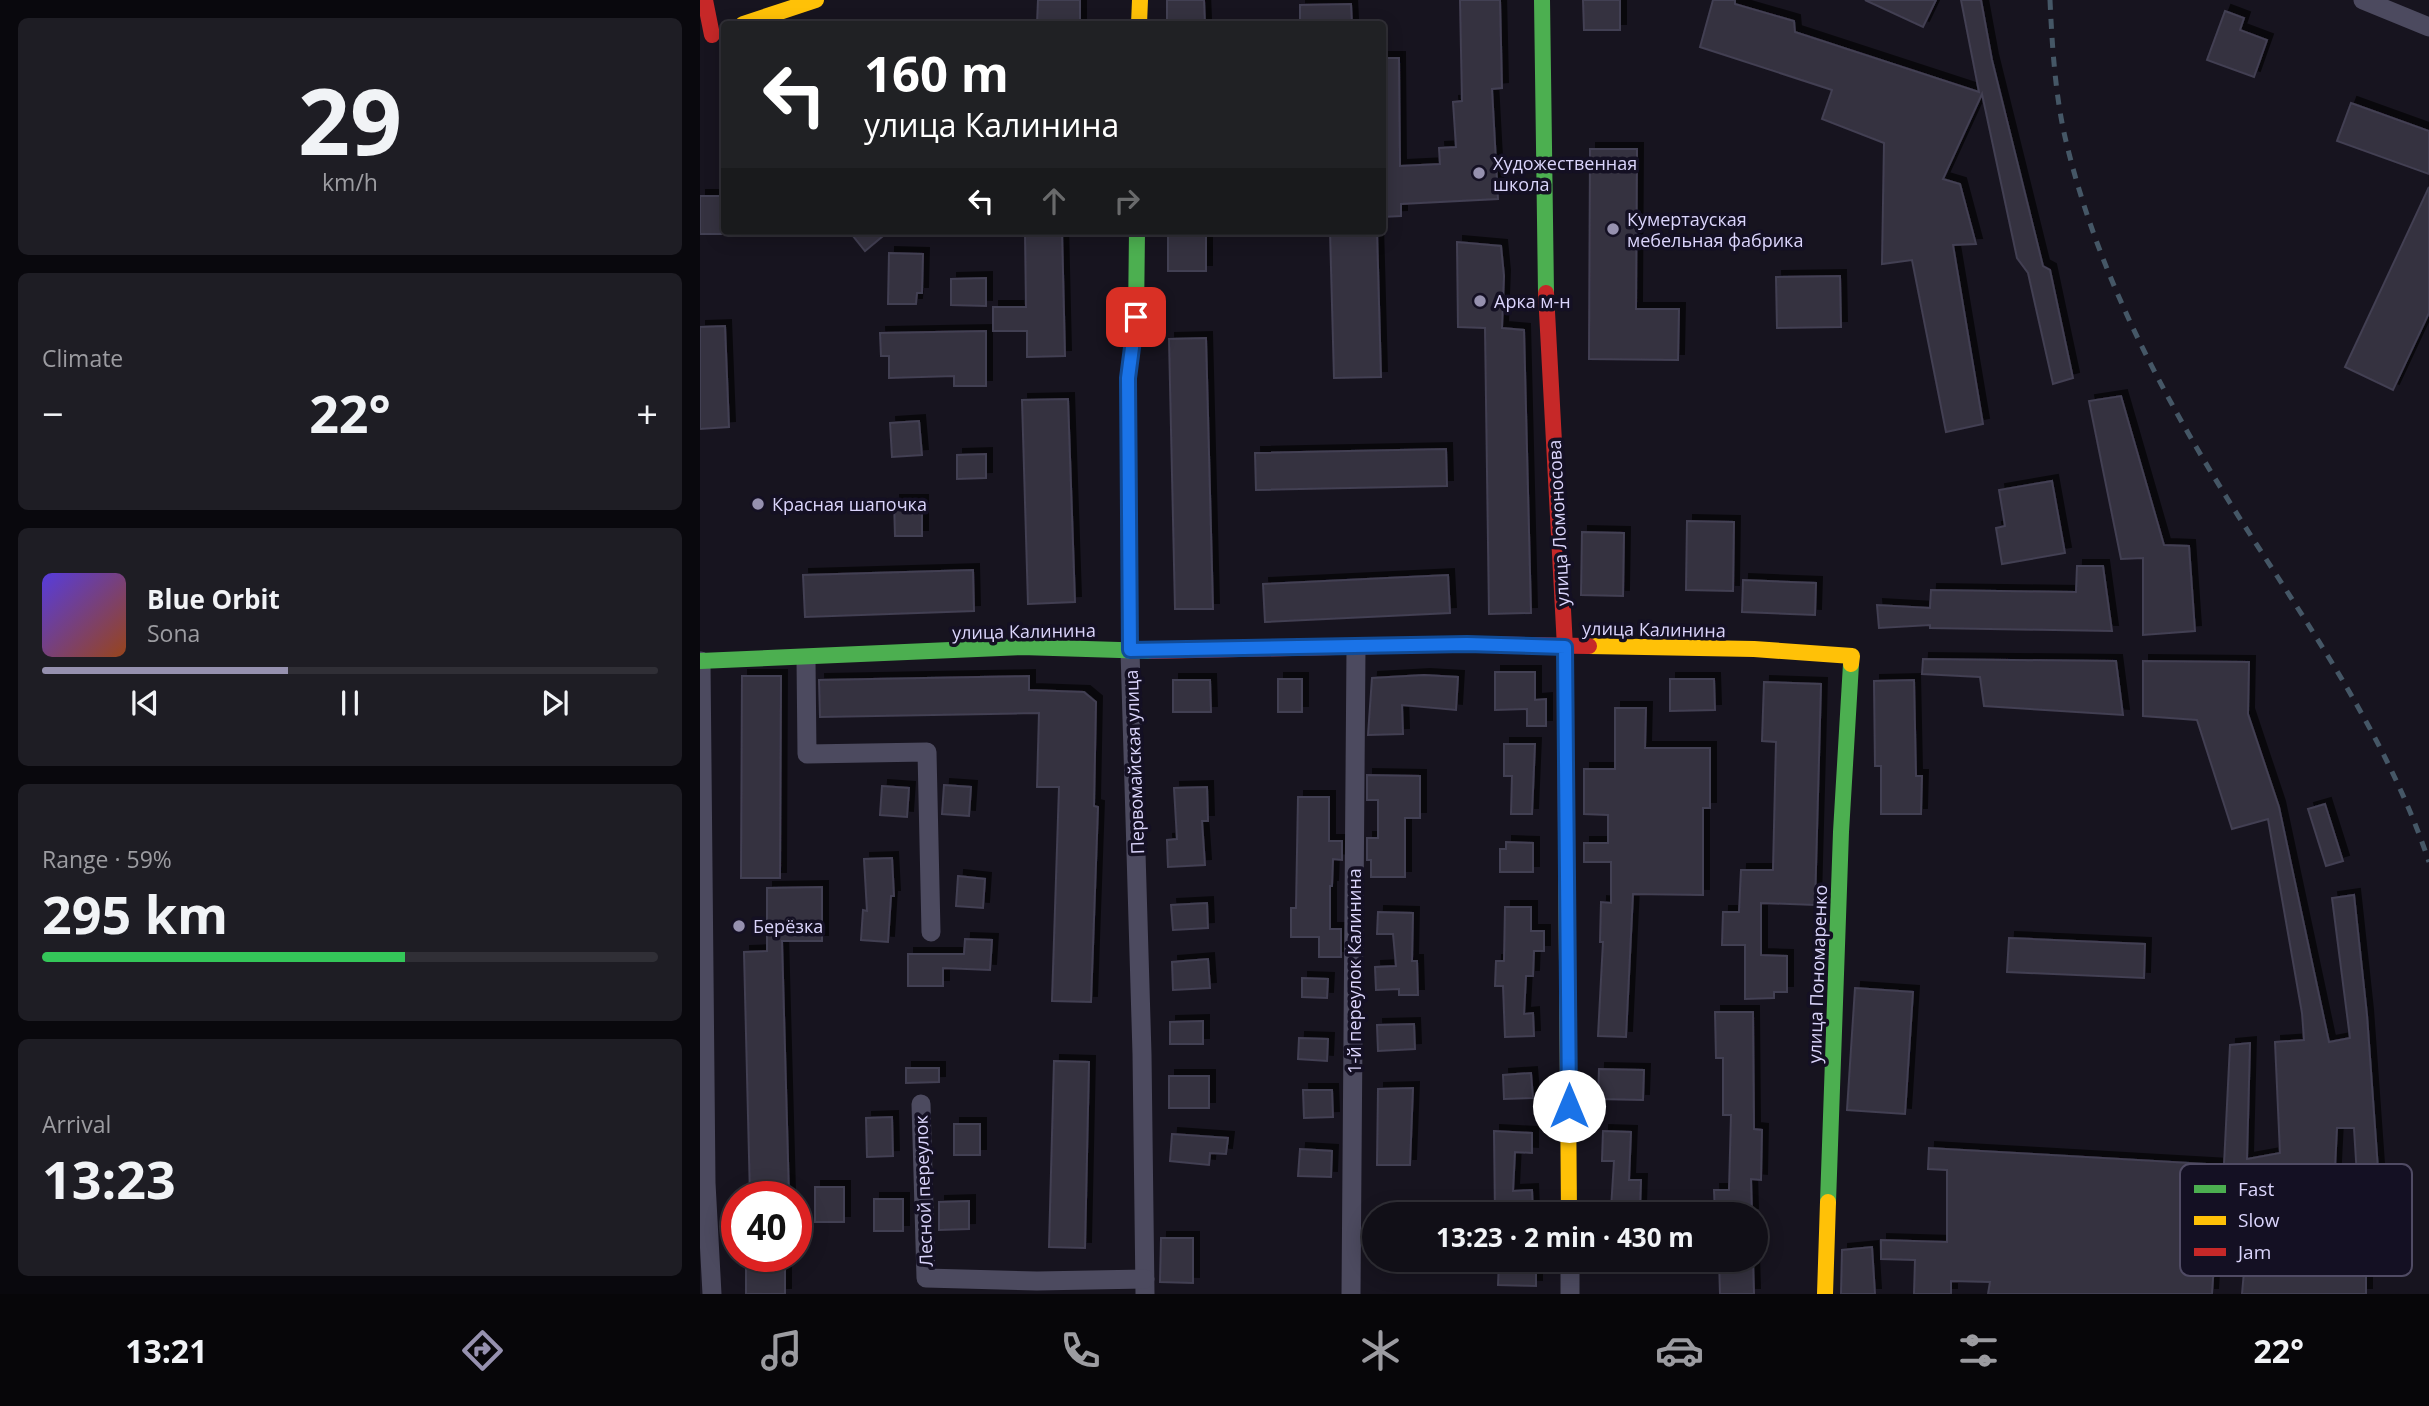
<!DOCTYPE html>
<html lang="en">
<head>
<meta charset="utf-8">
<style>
  body { margin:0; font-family:"Open Sans",sans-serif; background:#1e1d24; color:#f1f3f6; height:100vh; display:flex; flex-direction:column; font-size:26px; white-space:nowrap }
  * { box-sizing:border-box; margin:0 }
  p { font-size:23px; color:#9c9ca1 }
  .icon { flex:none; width:38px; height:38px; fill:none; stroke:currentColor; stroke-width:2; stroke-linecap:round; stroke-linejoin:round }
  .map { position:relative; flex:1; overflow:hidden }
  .panel { display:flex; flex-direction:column; gap:18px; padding:18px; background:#09080d; width:700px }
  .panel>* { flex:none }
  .top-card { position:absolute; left:21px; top:21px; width:665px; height:214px; border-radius:7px; box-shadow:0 4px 18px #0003,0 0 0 2px #302f36; background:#202124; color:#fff; overflow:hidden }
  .speed { position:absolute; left:21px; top:1181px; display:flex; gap:14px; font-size:35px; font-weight:700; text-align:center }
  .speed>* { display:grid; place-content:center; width:91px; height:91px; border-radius:50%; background:#110f17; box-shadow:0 4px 18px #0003,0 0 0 2px #302f36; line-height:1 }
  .speed .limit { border:10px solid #d22; background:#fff; color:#111 }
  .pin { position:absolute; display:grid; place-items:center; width:60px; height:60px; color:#fff; margin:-30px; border-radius:14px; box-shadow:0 4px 10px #0006 }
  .me { position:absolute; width:77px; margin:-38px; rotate:0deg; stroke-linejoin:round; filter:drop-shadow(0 0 5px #0008) }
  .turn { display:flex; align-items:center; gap:24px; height:147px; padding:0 28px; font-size:32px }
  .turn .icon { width:91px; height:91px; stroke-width:2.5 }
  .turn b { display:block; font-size:49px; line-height:60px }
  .lanes { display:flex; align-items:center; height:66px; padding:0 28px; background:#0003; justify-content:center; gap:35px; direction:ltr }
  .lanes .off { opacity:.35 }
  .big { font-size:52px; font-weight:700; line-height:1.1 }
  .panel .tile { flex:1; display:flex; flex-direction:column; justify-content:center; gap:10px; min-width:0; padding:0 24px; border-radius:10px; background:#1e1d24 }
  .panel .dial { align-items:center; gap:0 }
  .dial b { font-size:91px; line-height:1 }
  .song { display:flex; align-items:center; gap:21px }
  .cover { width:84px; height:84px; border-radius:10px; background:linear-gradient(135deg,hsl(250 70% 55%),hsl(20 70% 35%)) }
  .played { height:7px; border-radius:4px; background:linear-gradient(90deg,#9691af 40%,#302f36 40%) }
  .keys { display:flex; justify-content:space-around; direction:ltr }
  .heat { display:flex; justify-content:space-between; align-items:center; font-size:38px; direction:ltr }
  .charge { height:10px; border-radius:5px; background:linear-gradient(90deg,#34c759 59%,#302f36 0) }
  .trip { position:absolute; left:662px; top:1202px; width:406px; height:70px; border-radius:35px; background:#110f17; box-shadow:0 4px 18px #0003,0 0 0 2px #302f36; font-weight:700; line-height:70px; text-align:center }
  .tabs { display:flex; height:112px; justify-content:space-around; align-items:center; background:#070609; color:#9c9ca1 }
  .tabs .icon { width:49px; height:49px }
  .tabs .on { color:#9691af }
  .tabs b { font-size:32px; color:#f1f3f6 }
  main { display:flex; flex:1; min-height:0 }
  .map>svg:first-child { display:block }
  .building { fill:#353241; stroke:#433f52; stroke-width:2; fill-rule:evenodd; filter:url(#shadow) }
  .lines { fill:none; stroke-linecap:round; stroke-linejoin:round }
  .street { stroke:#4c4a5f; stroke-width:19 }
  .fast { stroke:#4caf50; stroke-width:16 }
  .slow { stroke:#ffc107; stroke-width:16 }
  .jam { stroke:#c62828; stroke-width:16 }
  .rail { stroke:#455766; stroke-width:5; stroke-dasharray:10 9; stroke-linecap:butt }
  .route-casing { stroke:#114b97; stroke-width:18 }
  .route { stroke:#1a73e8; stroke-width:12 }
  .poi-dot { fill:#9691af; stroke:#141023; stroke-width:2.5 }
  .labels { text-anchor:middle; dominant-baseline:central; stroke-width:7; stroke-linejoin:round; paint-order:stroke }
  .poi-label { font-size:18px; fill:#dbd5fc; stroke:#141023; text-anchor:start }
  .street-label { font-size:18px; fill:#dbd5fc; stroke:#141023 }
  .key { fill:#141023; stroke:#504b64; stroke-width:2 }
  .key-label { font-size:19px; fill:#dbd5fc }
</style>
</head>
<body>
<main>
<section class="panel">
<div class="tile dial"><b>29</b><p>km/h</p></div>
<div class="tile"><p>Climate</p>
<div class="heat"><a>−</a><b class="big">22°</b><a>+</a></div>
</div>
<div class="tile">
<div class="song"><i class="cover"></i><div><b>Blue Orbit</b><p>Sona</p></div></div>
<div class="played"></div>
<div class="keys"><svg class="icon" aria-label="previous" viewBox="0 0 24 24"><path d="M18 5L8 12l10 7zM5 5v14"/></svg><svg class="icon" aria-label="pause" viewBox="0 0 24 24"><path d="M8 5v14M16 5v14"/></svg><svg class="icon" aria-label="next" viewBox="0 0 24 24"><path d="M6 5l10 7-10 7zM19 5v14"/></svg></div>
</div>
<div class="tile"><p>Range · 59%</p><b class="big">295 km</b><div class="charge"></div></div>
<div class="tile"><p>Arrival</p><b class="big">13:23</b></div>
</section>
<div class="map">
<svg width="1729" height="1294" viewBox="0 0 1729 1294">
  <defs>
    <filter id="shadow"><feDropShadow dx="6" dy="-6" stdDeviation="0" flood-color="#0009"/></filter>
  </defs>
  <rect width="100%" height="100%" fill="#17141f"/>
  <g class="building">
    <path d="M 338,0 L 380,0 L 380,24 L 337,24 Z"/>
    <path d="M 467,0 L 504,0 L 505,24 L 467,24 Z"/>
    <path d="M 760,0 L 800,0 L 802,88 L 792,89 L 798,199 L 701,204 L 701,216 L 682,217 L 682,58 L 699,58 L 700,166 L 740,164 L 739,148 L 756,147 L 753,102 L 762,101 Z"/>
    <path d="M 883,0 L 920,0 L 920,30 L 884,30 Z"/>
    <path d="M 1013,0 L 1035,0 L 1035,4 L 1094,21 L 1095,32 L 1279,92 L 1261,0 L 1281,0 L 1292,60 L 1343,266 L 1350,270 L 1373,378 L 1353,384 L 1328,273 L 1317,258 L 1282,94 L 1243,179 L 1260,184 L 1276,244 L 1253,245 L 1283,424 L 1246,432 L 1212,260 L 1182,264 L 1184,143 L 1122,119 L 1132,90 L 1000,47 Z"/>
    <path d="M 1165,0 L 1236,0 L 1223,27 Z"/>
    <path d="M 651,4 L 652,24 L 600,24 L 600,5 Z"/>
    <path d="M 1525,11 L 1544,18 L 1540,30 L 1567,40 L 1554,77 L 1507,60 Z"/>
    <path d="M 1651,103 L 1729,131 L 1729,174 L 1637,141 Z"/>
    <path d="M 890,149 L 937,149 L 936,309 L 979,309 L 978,360 L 889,359 Z"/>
    <path d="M 1729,187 L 1729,313 L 1693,390 L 1645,367 Z"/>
    <rect x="0" y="196" width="24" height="38"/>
    <path d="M 149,231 L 189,231 L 165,251 Z"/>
    <path d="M 325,231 L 362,231 L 365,356 L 327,357 L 327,331 L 293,331 L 293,307 L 326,307 Z"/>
    <rect x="468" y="231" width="38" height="40"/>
    <path d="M 630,231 L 677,231 L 681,377 L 634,378 Z"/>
    <path d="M 757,242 L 801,246 L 804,276 L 802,328 L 824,330 L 831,613 L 789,614 L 785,328 L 758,327 Z"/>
    <path d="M 189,253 L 223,254 L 222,293 L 217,293 L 216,304 L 188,304 Z"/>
    <path d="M 1140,276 L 1141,327 L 1077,328 L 1076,277 Z"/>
    <path d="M 286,278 L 286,306 L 251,305 L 251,279 Z"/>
    <path d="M 25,326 L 29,427 L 0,429 L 0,327 Z"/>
    <path d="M 286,331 L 286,386 L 254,386 L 254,376 L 189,378 L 189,356 L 181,356 L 180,333 Z"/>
    <path d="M 506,338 L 513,609 L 475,609 L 469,339 Z"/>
    <path d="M 1421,396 L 1464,545 L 1489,546 L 1495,631 L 1443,635 L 1443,558 L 1421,559 L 1389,401 Z"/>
    <path d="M 368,399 L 375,602 L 328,604 L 322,400 Z"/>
    <path d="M 219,421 L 222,455 L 192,457 L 190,423 Z"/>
    <path d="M 746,449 L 747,486 L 556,490 L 555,453 Z"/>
    <path d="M 286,454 L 286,478 L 257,479 L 257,455 Z"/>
    <path d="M 1352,481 L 1365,553 L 1302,564 L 1296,528 L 1305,526 L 1299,490 Z"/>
    <path d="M 194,501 L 222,501 L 222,536 L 195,536 Z"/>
    <path d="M 987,521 L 1034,522 L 1033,591 L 986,590 Z"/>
    <path d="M 882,532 L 924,533 L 923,596 L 881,595 Z"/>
    <path d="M 1377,566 L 1403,566 L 1412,631 L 1230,628 L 1230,625 L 1179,628 L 1177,605 L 1230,608 L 1231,590 L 1376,592 Z"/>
    <path d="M 273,570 L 274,611 L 105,617 L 103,575 Z"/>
    <path d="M 748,575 L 750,613 L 565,622 L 563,584 Z"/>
    <path d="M 1043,580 L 1116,583 L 1115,615 L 1042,612 Z"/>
    <path d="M 1223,659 L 1416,661 L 1423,715 L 1284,706 L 1280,677 L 1222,674 Z"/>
    <path d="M 1443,661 L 1549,662 L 1548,714 L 1579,807 L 1629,1042 L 1650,1038 L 1632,898 L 1654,895 L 1667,1015 L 1683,1239 L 1661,1241 L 1654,1128 L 1637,1128 L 1631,1247 L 1577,1240 L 1574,1275 L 1666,1275 L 1666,1294 L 1542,1294 L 1546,1249 L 1515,1247 L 1512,1294 L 1288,1294 L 1290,1282 L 1251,1281 L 1251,1294 L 1214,1294 L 1215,1260 L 1181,1259 L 1181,1240 L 1247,1242 L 1247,1170 L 1228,1169 L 1229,1148 L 1524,1165 L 1530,1045 L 1550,1043 L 1547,1159 L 1580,1153 L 1575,1042 L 1604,1040 L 1602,1013 L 1568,819 L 1532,829 L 1497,720 L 1443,716 ZM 1614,1175 L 1615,1206 L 1580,1207 L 1583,1176 Z"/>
    <path d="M 795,672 L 835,672 L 835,700 L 846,699 L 846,726 L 827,726 L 827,709 L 795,710 Z"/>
    <path d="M 724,675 L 758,677 L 756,710 L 702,705 L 703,734 L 668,735 L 672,678 Z"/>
    <path d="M 42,676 L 81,676 L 80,878 L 41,878 Z"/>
    <path d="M 329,676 L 329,690 L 384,692 L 396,702 L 394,806 L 398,807 L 391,1002 L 352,1001 L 359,787 L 337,787 L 339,713 L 120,717 L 119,680 Z"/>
    <rect x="578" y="679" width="24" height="33"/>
    <path d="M 970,679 L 1014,679 L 1015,710 L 970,711 Z"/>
    <path d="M 473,680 L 510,680 L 511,712 L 473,712 Z"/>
    <path d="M 1214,680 L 1216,776 L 1222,776 L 1221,814 L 1181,814 L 1181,766 L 1175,766 L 1174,681 Z"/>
    <path d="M 1064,682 L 1121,684 L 1115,905 L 1061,903 L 1061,955 L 1087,956 L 1087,992 L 1074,992 L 1074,998 L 1045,999 L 1045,945 L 1022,945 L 1023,912 L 1039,912 L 1041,870 L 1073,870 L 1076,742 L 1062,741 Z"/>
    <path d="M 915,708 L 946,708 L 945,748 L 1010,748 L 1010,808 L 1003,808 L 1003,895 L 933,894 L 926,1037 L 898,1036 L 903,942 L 900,942 L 901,902 L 911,903 L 911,862 L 884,862 L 884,843 L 908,843 L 908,815 L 884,814 L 884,769 L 915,769 Z"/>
    <path d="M 804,744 L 835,744 L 832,814 L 811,814 L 812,776 L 804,776 Z"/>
    <path d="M 667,775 L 720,776 L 720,818 L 705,818 L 705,877 L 671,877 L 671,860 L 667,860 L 667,838 L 678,838 L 678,800 L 667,800 Z"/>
    <path d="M 244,785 L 271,787 L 269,816 L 242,814 Z"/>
    <path d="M 182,786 L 209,788 L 207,817 L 180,815 Z"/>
    <path d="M 507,787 L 508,821 L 502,821 L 505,865 L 468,867 L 467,840 L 477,839 L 474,788 Z"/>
    <path d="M 598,797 L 629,797 L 629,841 L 642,841 L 642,860 L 633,859 L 632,886 L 630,886 L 630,929 L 641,929 L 641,957 L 619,957 L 619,937 L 591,937 L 591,908 L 596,908 Z"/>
    <path d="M 1625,804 L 1643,861 L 1626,866 L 1608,809 Z"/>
    <path d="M 806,842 L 833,843 L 833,872 L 800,872 L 800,849 L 806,849 Z"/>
    <path d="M 192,858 L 194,896 L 191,896 L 188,942 L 161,940 L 163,910 L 167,911 L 164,859 Z"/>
    <path d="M 258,876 L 285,879 L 283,908 L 256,906 Z"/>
    <path d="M 122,887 L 122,941 L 82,941 L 89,1197 L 50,1197 L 44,952 L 67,951 L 67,888 Z"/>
    <path d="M 507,903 L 508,928 L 473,930 L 471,905 Z"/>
    <path d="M 805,907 L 831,907 L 831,931 L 844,931 L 844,951 L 834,951 L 833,976 L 826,976 L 824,1014 L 833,1013 L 834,1036 L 805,1037 L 803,986 L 795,986 L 796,961 L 804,961 Z"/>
    <path d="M 678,912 L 713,913 L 712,961 L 717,961 L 718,995 L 699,995 L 699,989 L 676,990 L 675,967 L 696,966 L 693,934 L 677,934 Z"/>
    <path d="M 1309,938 L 1445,944 L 1444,978 L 1307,972 Z"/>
    <path d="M 265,939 L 292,940 L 290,970 L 243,968 L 243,986 L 208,986 L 208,954 L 264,954 Z"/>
    <path d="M 508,959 L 510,988 L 473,990 L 472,962 Z"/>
    <path d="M 602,978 L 628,979 L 627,998 L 602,997 Z"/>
    <path d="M 1155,988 L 1213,992 L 1205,1114 L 1147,1110 Z"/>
    <path d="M 1015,1012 L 1053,1012 L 1054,1129 L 1062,1130 L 1061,1180 L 1051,1179 L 1052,1214 L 1015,1214 L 1014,1190 L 1029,1190 L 1031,1115 L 1023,1115 L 1023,1058 L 1016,1058 Z"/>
    <path d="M 503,1021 L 503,1044 L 470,1044 L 470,1022 Z"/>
    <path d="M 714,1024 L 715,1049 L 678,1051 L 677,1025 Z"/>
    <path d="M 599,1038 L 628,1039 L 627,1061 L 598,1059 Z"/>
    <path d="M 354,1061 L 389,1062 L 385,1248 L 349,1247 Z"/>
    <path d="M 206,1068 L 239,1068 L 239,1082 L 206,1083 Z"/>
    <path d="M 899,1069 L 944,1070 L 943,1100 L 898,1099 Z"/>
    <path d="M 831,1073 L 833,1098 L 804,1099 L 803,1075 Z"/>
    <rect x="469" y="1076" width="40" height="32"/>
    <path d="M 713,1088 L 710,1165 L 677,1165 L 678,1089 Z"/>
    <path d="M 603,1090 L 632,1090 L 633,1117 L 604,1118 Z"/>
    <path d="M 192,1117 L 193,1156 L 167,1157 L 166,1118 Z"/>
    <rect x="254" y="1124" width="26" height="31"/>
    <path d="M 794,1131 L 832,1133 L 832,1153 L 815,1152 L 813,1191 L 832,1190 L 833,1214 L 795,1214 Z"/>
    <path d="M 903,1131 L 931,1132 L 929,1180 L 941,1180 L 940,1210 L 911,1209 L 914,1161 L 902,1161 Z"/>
    <path d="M 472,1134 L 528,1138 L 526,1154 L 510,1153 L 509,1165 L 470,1161 Z"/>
    <path d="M 600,1149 L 632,1151 L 631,1177 L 598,1176 Z"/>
    <rect x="115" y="1187" width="29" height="35"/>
    <rect x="174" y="1199" width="29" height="32"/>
    <path d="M 269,1201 L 269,1229 L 239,1230 L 239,1202 Z"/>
    <path d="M 461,1238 L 493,1238 L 493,1283 L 460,1282 Z"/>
    <path d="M 1172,1247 L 1175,1294 L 1141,1294 L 1142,1250 Z"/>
    <rect x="46" y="1256" width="39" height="38"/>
    <path d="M 799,1260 L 836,1260 L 836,1286 L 798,1285 Z"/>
    <path d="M 1019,1260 L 1053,1260 L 1054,1294 L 1020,1294 Z"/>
  </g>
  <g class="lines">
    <g class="street">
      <path d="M 1663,0 L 1729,27"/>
      <path d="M 430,651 L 442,1054 L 445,1294"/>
      <path d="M 106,659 L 107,754 L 227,752 L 231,932"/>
      <path d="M 1,661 L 6,1183 L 12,1294"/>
      <path d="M 221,1104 L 226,1278 L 337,1281 L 445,1279"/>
      <path d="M 870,1260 L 870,1294"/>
      <path d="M 651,1294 L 656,648"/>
    </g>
    <g class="fast">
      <path d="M 842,0 L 846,293"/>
      <path d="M 430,651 L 428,378 L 436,317 L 437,231"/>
      <path d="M 0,661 L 321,647 L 452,651"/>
      <path d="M 1128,1202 L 1141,832 L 1151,664"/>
    </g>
    <g class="slow">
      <path d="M 43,24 L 116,0"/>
      <path d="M 439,24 L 440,0"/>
      <path d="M 889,646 L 1054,649 L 1152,656 L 1151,664"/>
      <path d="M 866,835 L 869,1214"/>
      <path d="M 1125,1294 L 1128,1202"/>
    </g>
    <g class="jam">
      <path d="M 5,0 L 12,35"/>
      <path d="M 846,293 L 865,647 L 866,835"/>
      <path d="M 452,651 L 767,644 L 889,646"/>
    </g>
    <path class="rail" d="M 1350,0 C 1352,44 1355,93 1365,137 C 1396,270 1460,391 1532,506 C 1604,620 1686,733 1729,862"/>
  </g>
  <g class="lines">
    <defs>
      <path id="route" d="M 436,317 L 428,378 L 430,650 L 767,644 L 865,647 L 869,1106"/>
    </defs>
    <use href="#route" class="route-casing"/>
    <use href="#route" class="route"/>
  </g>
  <g class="poi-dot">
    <circle cx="779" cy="173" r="7"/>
    <circle cx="913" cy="229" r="7"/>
    <circle cx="780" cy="301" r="7"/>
    <circle cx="58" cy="504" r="7"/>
    <circle cx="39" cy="926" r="7"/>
  </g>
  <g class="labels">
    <g class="poi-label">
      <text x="793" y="163">Художественная<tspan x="793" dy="21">школа</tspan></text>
      <text x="927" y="219">Кумертауская<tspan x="927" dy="21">мебельная фабрика</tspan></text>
      <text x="794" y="301">Арка м-н</text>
      <text x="72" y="504">Красная шапочка</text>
      <text x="53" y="926">Берёзка</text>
    </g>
    <g class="street-label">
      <text transform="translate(858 523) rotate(-93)">улица Ломоносова</text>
      <text transform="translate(954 629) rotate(1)">улица Калинина</text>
      <text transform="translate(324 631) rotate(-1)">улица Калинина</text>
      <text transform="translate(434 762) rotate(-92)">Первомайская улица</text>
      <text transform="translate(654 971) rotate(-90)">1-й переулок Калинина</text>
      <text transform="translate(1117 974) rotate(-88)">улица Пономаренко</text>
      <text transform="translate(223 1191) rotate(-92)">Лесной переулок</text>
    </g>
  </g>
  <rect x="1480" y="1164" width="232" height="112" rx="10" class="key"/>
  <rect x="1494" y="1185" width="32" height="8" fill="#4caf50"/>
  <rect x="1494" y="1216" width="32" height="9" fill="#ffc107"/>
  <rect x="1494" y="1248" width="32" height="8" fill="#c62828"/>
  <g class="key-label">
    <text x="1538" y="1196">Fast</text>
    <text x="1538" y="1227">Slow</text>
    <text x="1538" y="1259">Jam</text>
  </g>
</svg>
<div class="speed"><div class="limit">40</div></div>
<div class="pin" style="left:436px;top:317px;background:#d93025"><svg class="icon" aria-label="arrive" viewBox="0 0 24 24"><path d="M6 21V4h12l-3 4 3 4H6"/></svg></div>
<svg class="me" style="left:869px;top:1106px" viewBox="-20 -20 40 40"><circle r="19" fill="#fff"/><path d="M0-13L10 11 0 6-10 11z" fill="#1a73e8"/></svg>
<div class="trip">13:23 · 2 min · 430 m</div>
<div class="top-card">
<div class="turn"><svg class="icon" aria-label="left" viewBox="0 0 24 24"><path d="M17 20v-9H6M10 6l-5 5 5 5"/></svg><div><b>160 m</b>улица Калинина</div></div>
<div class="lanes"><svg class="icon" aria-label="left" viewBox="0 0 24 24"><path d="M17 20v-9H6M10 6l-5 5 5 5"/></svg><svg class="icon off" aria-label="ahead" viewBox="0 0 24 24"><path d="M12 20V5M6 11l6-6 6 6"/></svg><svg class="icon off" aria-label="right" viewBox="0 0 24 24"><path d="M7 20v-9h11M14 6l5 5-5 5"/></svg></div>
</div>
</div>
</main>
<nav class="tabs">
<b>13:21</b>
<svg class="icon on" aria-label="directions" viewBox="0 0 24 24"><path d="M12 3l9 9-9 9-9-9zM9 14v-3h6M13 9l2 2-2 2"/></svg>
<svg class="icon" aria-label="music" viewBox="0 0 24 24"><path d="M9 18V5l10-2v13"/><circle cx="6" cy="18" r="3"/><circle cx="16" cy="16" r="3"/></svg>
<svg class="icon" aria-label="phone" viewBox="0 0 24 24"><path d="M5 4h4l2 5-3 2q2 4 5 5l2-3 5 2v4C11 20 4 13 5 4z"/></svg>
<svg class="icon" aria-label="climate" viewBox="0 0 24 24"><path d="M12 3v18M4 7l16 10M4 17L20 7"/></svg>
<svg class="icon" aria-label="car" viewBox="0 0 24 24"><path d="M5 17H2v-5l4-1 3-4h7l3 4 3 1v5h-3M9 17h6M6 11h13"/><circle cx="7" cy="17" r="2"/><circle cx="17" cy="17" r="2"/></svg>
<svg class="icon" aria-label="filters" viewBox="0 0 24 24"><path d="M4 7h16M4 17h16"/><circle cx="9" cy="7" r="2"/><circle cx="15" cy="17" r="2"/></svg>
<b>22°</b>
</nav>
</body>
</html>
